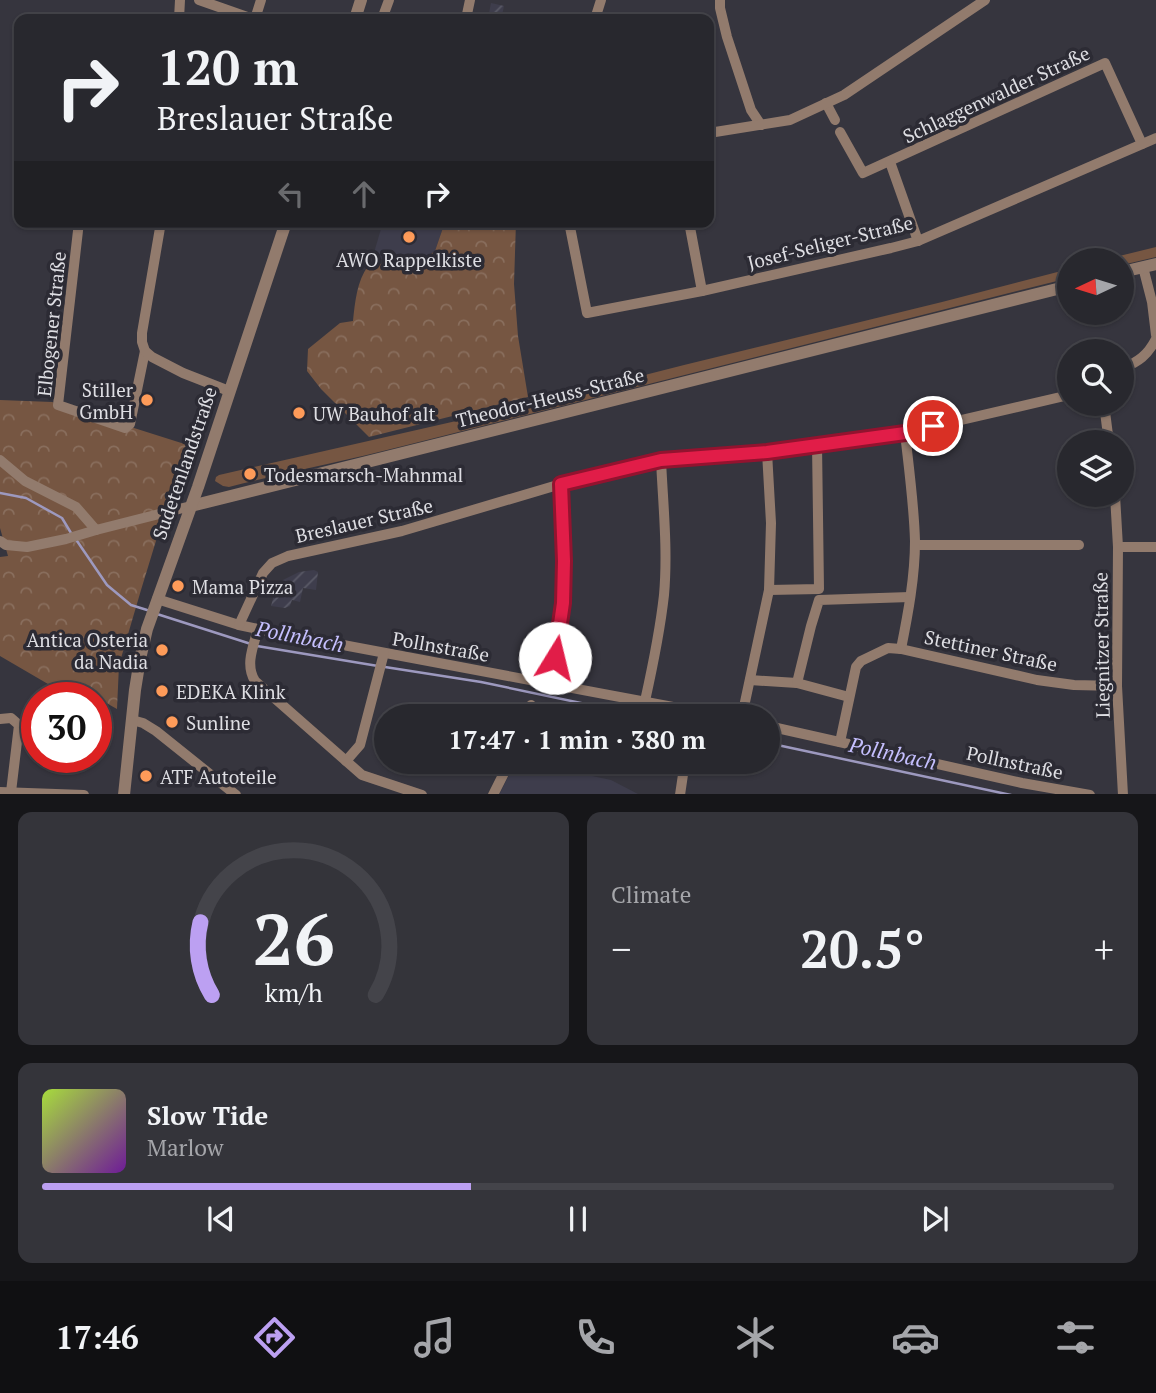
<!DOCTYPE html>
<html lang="en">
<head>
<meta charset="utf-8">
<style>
  body { margin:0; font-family:"PT Serif",serif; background:#34343a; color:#f1f3f6; height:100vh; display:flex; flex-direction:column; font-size:26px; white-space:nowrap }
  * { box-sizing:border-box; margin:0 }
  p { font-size:23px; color:#a5a6aa }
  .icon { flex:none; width:38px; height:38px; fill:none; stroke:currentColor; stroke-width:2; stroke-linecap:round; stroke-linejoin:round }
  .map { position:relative; height:794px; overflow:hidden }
  .side { display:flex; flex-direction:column; gap:18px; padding:18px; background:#161619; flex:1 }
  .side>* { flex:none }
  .hud { position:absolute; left:14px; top:14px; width:700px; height:214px; border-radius:14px; box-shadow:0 2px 5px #0004,0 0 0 2px #44444a; background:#28282e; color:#f1f3f6; overflow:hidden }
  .needle { width:46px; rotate:266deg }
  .controls { position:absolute; left:1057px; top:248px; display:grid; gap:14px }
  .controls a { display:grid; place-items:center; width:77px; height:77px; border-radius:50%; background:#28282e; box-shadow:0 2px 5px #0004,0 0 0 2px #44444a; font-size:35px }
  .speed { position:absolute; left:21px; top:682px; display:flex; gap:14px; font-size:35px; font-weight:700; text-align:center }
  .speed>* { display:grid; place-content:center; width:91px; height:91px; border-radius:50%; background:#28282e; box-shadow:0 2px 5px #0004,0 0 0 2px #44444a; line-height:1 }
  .speed .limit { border:10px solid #d22; background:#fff; color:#111 }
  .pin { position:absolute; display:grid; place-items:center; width:60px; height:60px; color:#fff; margin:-30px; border:4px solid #fff; border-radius:50%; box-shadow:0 2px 7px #0007 }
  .me { position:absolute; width:77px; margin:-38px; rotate:9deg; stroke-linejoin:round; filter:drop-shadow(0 0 5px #0008) }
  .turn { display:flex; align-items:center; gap:24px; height:147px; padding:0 28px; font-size:32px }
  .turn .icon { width:91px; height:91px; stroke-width:2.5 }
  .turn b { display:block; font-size:49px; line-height:60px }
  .lanes { display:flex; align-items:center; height:66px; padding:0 28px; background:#0003; justify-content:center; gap:35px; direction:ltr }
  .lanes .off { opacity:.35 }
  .big { font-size:52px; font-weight:700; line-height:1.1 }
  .side .tile { flex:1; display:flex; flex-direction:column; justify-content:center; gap:10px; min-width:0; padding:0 24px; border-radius:14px; background:#34343a }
  .side .dial { align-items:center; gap:0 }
  .dial svg { height:182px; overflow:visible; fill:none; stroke:#44444a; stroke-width:7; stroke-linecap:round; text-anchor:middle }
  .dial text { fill:#f1f3f6; stroke:none }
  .song { display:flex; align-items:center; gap:21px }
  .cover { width:84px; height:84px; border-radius:10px; background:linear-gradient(135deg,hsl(80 70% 55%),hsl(280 70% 35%)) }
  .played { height:7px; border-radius:4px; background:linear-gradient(90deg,#bca0f2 40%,#44444a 40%) }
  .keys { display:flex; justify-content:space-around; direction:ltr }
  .heat { display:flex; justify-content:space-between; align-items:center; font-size:38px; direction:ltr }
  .side .tiles { flex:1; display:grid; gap:18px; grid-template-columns:1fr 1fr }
  .tile:last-child { grid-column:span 2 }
  .trip { position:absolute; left:374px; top:704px; width:406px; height:70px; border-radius:35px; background:#28282e; box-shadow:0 2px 5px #0004,0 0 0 2px #44444a; font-weight:700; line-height:70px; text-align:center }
  .dock { display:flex; height:112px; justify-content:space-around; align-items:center; background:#101012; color:#a5a6aa }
  .dock .icon { width:49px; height:49px }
  .dock .selected { color:#bca0f2 }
  .dock b { font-size:32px; color:#f1f3f6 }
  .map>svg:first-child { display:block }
  .built { fill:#3e3d4c }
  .industrial { fill:url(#industrial-furrows) }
  .green { fill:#765642 }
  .park { fill:url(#park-crowns) }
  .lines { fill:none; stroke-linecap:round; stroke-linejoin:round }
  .stream { stroke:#9d99bf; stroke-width:2.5 }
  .minor { stroke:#927b6d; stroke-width:10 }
  .tertiary { stroke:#927b6d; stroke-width:12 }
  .route-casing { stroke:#92132f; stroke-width:18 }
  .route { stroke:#e11d48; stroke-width:12 }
  .poi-dot { fill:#fe9b59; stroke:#2c2b34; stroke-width:2.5 }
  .labels { text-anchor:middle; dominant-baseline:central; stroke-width:7; stroke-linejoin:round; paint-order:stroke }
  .street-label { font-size:19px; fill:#dedee3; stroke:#2c2b34 }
  .poi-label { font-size:19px; fill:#dedee3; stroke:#2c2b34; text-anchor:start }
  .water-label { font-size:21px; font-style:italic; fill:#c5bffe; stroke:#2c2b34 }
</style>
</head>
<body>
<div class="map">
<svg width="1156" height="795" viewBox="0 0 1156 795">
  <defs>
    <pattern id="industrial-furrows" width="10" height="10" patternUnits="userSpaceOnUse" patternTransform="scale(1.75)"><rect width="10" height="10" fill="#3e3d4c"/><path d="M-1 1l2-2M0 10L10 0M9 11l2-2" fill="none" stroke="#595966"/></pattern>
    <pattern id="park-crowns" width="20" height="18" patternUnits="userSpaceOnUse" patternTransform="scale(1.75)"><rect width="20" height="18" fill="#765642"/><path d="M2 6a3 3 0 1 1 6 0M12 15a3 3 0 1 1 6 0" fill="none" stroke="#896e5d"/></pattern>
  </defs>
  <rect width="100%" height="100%" fill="#36353e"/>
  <g class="built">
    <path d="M 383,222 L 445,222 L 435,251 L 419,263 L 404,267 L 373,256 Z"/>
    <path d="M 516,761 L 523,761 L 611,780 L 638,794 L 499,795 Z"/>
  </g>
  <g class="industrial">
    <path d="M 491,3 L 504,6 L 501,19 L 488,19 Z"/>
    <path d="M 314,570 L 318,572 L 316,590 L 303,588 L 300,602 L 292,600 L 290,606 L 285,608 L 271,606 L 275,591 L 283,580 L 299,572 Z"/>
  </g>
  <g class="green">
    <path d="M 1156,247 L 1156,257 L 1122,265 L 1122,261 L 1099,261 Z"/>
    <path d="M 1069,269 L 1069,278 L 403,446 C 345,461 287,472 229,487 L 223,486 L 215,481 L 216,477 L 219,475 L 535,403 L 684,365 L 942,302 Z"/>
  </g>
  <g class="park">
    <path d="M 445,222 L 516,222 L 514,284 L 518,336 L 528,397 L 369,437 L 321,389 L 307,371 L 308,349 L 340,323 L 353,321 C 355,302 357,281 368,266 L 386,263 L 397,266 L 419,263 L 435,251 Z"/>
    <path d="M 0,400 L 52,402 L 194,447 L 176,499 L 159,531 L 141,590 L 119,665 L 117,709 L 92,695 L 72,698 L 0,656 L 0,557 L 8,556 L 0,528 Z"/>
  </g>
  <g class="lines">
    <g class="stream">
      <path d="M 0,493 L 26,498 L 62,518 L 71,533"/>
      <path d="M 75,538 L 107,585 L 131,605 L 147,610"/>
      <path d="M 157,614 L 251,644"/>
      <path d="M 257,646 L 378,666"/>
      <path d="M 385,667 L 481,682 L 643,716"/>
      <path d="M 768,743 L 1011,795"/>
    </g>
    <g class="minor">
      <path d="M 199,0 L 253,19"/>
      <path d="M 720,0 L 720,8 L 727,37 L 751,110 L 761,125"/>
      <path d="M 179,19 L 180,0"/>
      <path d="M 255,19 L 261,0"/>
      <path d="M 382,19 L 389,0"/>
      <path d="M 466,19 L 470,0"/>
      <path d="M 595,19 L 601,0"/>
      <path d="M 826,103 L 835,120"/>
      <path d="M 840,132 L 863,173 L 1105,63 L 1142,144"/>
      <path d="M 709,133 L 790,120 L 844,95 L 985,0"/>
      <path d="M 890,162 L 918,241"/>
      <path d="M 79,222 L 58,405 L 125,428 L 130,424 L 145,351"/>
      <path d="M 161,222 L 142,333 L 142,342 L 145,351 L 152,357 L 183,373 L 229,391"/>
      <path d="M 569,222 L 587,313 L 702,291 L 891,248 L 918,241 L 1156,138"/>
      <path d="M 689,222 L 702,291"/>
      <path d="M 1143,267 L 1152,302 L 1156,335"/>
      <path d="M 1122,369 C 1139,361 1147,356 1156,339"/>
      <path d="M 1104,404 L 1109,443"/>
      <path d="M 0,460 L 25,481 L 76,507 L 96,530"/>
      <path d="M 1115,495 L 1118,547 L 1117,686 L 1123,795"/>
      <path d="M 0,541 L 6,545 L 27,547 L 66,539 L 96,530 L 191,506"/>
      <path d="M 915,545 L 1079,545"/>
      <path d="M 1118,547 L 1156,547"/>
      <path d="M 769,590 L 819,589 L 817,444"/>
      <path d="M 157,599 L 239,625 L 258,629 L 721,716"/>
      <path d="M 239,625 L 263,573 L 272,563 L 288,556 L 402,531 L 561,484 L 661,460 L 767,452 L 905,433 L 1069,395"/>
      <path d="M 258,629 C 253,647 245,665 255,681 L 362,775 L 422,795"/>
      <path d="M 901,649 L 1037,680 L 1074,685 L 1117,686"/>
      <path d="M 750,680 L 797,683 L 849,697"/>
      <path d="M 797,683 L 811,626 L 819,600 L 910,597"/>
      <path d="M 551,684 L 563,603 L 564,561 L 561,484"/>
      <path d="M 645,701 C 653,665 660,631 664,595 C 668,550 663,504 661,460"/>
      <path d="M 527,716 L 531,705"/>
      <path d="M 742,716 L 769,590 L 771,523 L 767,452"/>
      <path d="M 0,719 L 11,718 L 19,725 L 11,792"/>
      <path d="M 132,720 L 143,723 L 156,731 L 236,795"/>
      <path d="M 768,726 L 1022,783 L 1090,795"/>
      <path d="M 840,742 L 856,667 L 861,661 L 888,648 L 901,649 C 908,614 915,577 915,541 C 914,505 909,469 905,433"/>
      <path d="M 346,761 L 360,745 L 384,653"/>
      <path d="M 0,792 L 84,795"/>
      <path d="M 493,795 L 510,761"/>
      <path d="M 680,795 L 685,761"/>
    </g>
    <g class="tertiary">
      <path d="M 355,19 L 361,0"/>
      <path d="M 1122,272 L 1156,264"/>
      <path d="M 191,506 L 1069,286"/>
      <path d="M 124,795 L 135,690 L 140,659 L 147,629 L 198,487 L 286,222"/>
    </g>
  </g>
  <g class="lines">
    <defs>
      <path id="route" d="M 555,658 L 563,603 L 564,561 L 561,484 L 661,460 L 767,452 L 905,433 L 933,426"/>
    </defs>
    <use href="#route" class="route-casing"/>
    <use href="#route" class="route"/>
  </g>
  <g class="poi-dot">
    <circle cx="409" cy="237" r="7"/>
    <circle cx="147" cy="400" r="7"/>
    <circle cx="299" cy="413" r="7"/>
    <circle cx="250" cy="474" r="7"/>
    <circle cx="178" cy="586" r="7"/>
    <circle cx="162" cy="650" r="7"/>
    <circle cx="162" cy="691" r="7"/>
    <circle cx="172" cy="722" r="7"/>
    <circle cx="146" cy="776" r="7"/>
  </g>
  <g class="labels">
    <g class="street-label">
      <text transform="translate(996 94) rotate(-25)">Schlaggenwalder Straße</text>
      <text transform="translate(830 242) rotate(-14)">Josef-Seliger-Straße</text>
      <text transform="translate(51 324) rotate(-84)">Elbogener Straße</text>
      <text transform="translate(550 397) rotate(-14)">Theodor-Heuss-Straße</text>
      <text transform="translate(184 463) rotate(-71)">Sudetenlandstraße</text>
      <text transform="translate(364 520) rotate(-13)">Breslauer Straße</text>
      <text transform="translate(1101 645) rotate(-91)">Liegnitzer Straße</text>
      <text transform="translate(441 646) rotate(10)">Pollnstraße</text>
      <text transform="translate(991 650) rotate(12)">Stettiner Straße</text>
      <text transform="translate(1015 762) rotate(12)">Pollnstraße</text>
    </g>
    <g class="poi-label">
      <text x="409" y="259" text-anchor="middle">AWO Rappelkiste</text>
      <text x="133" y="389" text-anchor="end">Stiller<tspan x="133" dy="22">GmbH</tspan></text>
      <text x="313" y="413">UW Bauhof alt</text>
      <text x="264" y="474">Todesmarsch-Mahnmal</text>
      <text x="192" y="586">Mama Pizza</text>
      <text x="148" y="639" text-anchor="end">Antica Osteria<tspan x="148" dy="22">da Nadia</tspan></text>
      <text x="176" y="691">EDEKA Klink</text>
      <text x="186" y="722">Sunline</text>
      <text x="160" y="776">ATF Autoteile</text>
    </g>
    <g class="water-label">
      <text transform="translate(300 636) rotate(11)">Pollnbach</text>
      <text transform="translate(893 753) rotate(12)">Pollnbach</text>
    </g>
  </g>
</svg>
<div class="controls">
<a><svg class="needle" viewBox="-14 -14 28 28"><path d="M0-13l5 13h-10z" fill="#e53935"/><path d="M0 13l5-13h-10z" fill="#a5a6aa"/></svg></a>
<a><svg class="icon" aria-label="search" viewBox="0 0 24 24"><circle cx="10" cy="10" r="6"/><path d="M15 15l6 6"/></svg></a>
<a><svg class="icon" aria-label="layers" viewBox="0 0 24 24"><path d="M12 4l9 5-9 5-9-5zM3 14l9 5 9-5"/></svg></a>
</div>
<div class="speed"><div class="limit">30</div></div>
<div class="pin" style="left:933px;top:426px;background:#d93025"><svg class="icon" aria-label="arrive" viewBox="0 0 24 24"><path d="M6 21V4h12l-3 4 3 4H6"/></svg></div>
<svg class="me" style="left:555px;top:658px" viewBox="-20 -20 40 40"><circle r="19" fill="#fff"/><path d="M0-13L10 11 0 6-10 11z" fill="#e11d48"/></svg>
<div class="trip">17:47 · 1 min · 380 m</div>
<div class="hud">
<div class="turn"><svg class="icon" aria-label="right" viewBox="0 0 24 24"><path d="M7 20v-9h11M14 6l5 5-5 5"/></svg><div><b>120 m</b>Breslauer Straße</div></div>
<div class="lanes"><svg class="icon off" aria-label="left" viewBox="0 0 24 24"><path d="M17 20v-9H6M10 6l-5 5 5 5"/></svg><svg class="icon off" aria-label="ahead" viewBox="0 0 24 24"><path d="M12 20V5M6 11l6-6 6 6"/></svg><svg class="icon" aria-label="right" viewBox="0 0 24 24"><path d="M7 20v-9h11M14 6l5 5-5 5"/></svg></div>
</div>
</div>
<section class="side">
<div class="tiles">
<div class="tile dial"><svg viewBox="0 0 100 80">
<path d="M14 69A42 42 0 1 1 86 69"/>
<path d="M14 69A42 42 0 0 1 9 37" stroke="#bca0f2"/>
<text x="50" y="56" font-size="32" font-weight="700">26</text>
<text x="50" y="72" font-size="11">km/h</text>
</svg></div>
<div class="tile"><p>Climate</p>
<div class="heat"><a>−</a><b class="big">20.5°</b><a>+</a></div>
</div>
<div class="tile">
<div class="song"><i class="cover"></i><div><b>Slow Tide</b><p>Marlow</p></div></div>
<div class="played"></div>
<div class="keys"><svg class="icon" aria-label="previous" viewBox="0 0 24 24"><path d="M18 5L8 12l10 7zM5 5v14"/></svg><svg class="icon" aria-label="pause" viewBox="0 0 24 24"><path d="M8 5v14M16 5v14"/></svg><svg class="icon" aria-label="next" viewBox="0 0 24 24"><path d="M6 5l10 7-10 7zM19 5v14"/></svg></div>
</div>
</div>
</section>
<nav class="dock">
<b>17:46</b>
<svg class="icon selected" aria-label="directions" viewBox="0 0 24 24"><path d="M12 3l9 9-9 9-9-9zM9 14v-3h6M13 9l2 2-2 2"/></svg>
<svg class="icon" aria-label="music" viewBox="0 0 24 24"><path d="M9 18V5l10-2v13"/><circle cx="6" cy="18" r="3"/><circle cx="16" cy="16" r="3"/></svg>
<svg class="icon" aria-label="phone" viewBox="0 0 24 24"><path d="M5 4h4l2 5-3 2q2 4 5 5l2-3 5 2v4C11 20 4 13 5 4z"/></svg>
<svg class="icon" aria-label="climate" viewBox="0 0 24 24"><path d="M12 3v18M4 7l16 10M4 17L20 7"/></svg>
<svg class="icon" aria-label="car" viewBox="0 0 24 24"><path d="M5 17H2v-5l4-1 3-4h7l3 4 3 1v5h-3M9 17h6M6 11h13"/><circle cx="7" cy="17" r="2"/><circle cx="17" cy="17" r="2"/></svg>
<svg class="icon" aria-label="filters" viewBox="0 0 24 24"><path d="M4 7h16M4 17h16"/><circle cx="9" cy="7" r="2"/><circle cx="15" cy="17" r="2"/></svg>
</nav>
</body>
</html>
